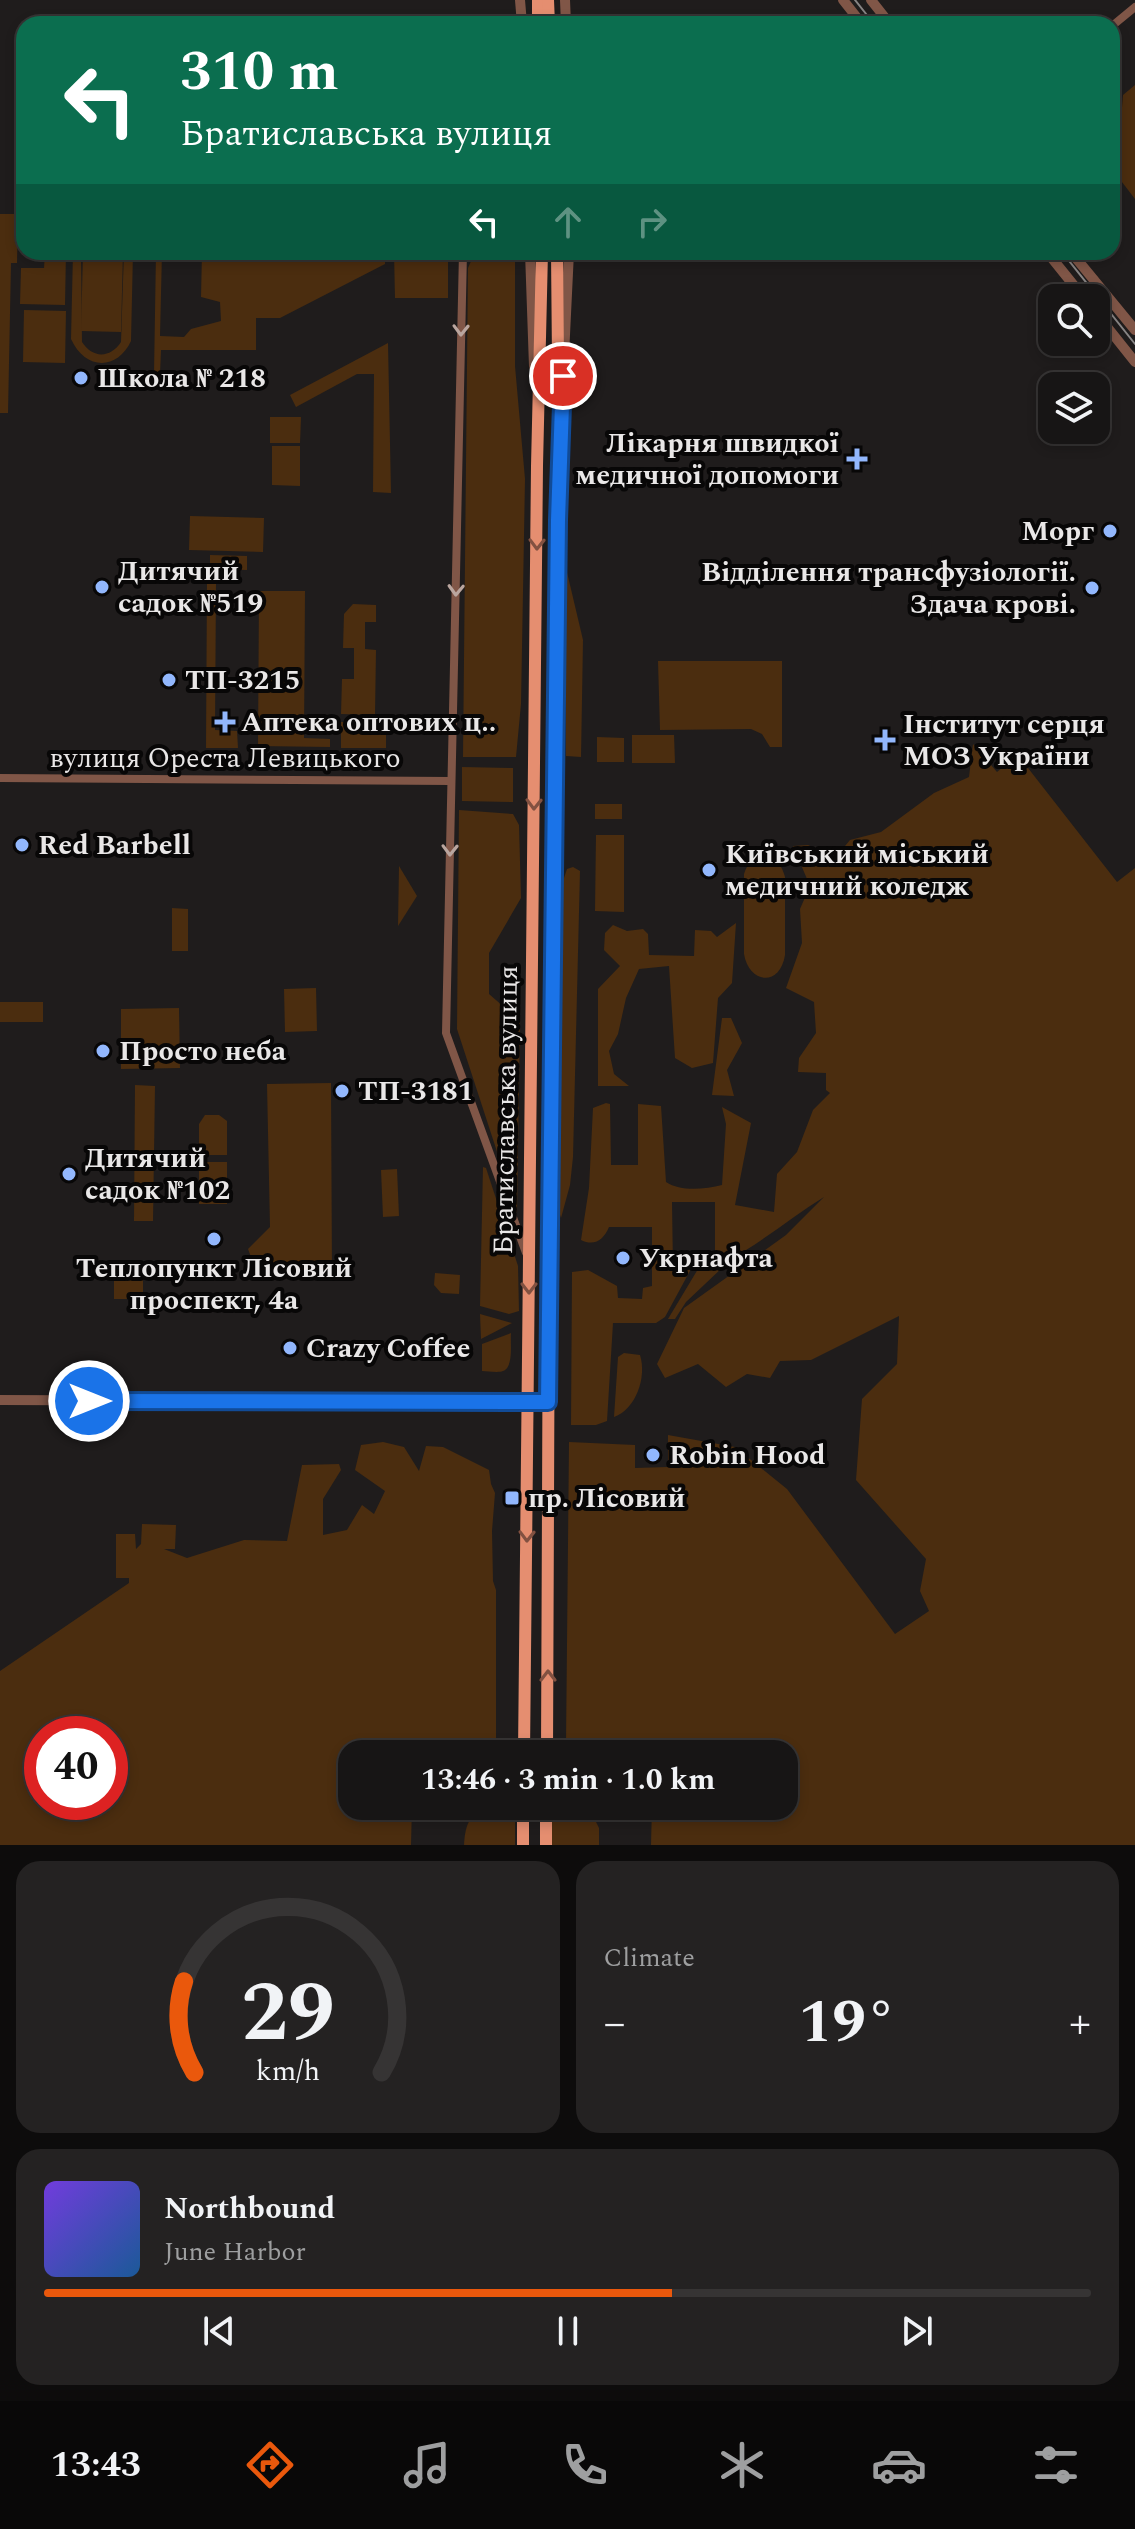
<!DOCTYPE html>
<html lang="en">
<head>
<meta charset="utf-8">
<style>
  body { margin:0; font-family:Spectral,serif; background:#242222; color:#f1f3f6; height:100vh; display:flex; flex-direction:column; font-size:30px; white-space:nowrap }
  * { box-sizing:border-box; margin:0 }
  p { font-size:26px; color:#9e9fa0 }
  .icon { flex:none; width:44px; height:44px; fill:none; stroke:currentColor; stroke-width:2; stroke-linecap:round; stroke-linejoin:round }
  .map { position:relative; height:1845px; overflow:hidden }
  .side { display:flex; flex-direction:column; gap:16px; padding:16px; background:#0d0c0c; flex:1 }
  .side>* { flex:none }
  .guide { position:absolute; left:16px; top:16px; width:1104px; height:244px; border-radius:24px; box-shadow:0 4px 12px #0003,0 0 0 2px #363434; background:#0b6e4f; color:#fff; overflow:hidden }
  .buttons { position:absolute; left:1038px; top:284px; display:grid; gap:16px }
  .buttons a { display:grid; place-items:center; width:72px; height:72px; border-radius:16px; background:#171515; box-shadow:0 4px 12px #0003,0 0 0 2px #363434; font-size:40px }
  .speed { position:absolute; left:24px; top:1716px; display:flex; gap:16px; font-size:40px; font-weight:700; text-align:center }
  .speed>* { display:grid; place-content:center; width:104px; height:104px; border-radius:50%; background:#171515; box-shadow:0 4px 12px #0003,0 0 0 2px #363434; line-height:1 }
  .speed .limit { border:12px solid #d22; background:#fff; color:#111 }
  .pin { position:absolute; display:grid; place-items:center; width:68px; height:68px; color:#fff; margin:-34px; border:4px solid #fff; border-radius:50%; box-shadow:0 2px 8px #0007 }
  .me { position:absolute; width:88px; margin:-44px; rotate:90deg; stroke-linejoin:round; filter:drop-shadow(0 0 6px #0008) }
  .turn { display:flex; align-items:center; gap:28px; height:168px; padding:0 32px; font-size:36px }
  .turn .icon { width:104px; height:104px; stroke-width:2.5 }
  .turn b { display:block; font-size:56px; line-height:68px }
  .lanes { display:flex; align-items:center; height:76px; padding:0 32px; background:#0003; justify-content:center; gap:40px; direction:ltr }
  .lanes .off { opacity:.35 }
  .big { font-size:60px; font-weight:700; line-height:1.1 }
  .side .tile { flex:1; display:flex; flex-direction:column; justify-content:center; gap:12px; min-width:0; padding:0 28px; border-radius:24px; background:#242222 }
  .side .dial { align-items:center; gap:0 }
  .dial svg { height:208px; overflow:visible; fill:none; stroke:#363434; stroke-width:7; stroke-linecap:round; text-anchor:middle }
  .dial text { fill:#f1f3f6; stroke:none }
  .song { display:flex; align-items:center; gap:24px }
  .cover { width:96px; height:96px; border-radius:12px; background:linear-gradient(135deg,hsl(260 70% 55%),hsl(210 70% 35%)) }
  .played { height:8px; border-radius:4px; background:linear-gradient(90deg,#ea580c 60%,#363434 60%) }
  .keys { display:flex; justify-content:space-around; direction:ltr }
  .heat { display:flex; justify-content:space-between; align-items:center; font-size:44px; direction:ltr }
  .side .tiles { flex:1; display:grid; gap:16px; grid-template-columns:1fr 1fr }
  .tile:last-child { grid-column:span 2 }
  .trip { position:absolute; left:338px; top:1740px; width:460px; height:80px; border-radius:24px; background:#171515; box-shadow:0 4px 12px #0003,0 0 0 2px #363434; font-weight:700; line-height:80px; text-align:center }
  .tab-bar { display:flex; height:128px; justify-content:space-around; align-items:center; background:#090808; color:#9e9fa0 }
  .tab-bar .icon { width:56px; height:56px }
  .tab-bar .active { color:#ea580c }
  .tab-bar b { font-size:36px; color:#f1f3f6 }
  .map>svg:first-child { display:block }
  .green { fill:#4b2d0f; fill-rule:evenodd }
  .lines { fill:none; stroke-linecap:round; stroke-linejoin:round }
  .minor { stroke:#805647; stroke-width:8 }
  .tertiary { stroke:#805647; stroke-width:10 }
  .primary { stroke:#e58e70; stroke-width:12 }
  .tram { stroke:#888585; stroke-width:2 }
  .oneway { stroke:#baa69f }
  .oneway2 { stroke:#825141 }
  .route-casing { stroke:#114b97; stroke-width:20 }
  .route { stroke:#1a73e8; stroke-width:14 }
  .poi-dot { fill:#92b7fd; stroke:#080707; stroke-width:3 }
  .labels { text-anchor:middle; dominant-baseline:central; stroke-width:8; stroke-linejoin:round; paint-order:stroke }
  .poi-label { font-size:28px; font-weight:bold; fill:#e9e7e7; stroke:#080707; text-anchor:start }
  .street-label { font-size:28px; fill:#e9e7e7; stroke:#080707 }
</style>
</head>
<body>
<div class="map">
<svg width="1135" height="1845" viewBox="0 0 1135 1845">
  <rect width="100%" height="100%" fill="#1f1c1c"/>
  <g class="green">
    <path d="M 1135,85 L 1135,199 L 1112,169 L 1112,150 L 1119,144 L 1123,95 Z"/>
    <path d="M 0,214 L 18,214 L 17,263 L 11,263 L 8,413 L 0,413 Z"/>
    <path d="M 45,252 L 66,252 L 65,305 L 20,304 L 21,268 L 44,268 Z"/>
    <path d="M 73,252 L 81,252 L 82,342 C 92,358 110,359 121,342 L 124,252 L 133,252 L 131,341 C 117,371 85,370 71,339 Z"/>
    <path d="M 83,252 L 123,252 L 121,332 L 81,331 Z"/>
    <path d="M 156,252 L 162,252 L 160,336 L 184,337 L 191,329 L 221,321 L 220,302 L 201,297 L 202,252 L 385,252 L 385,264 L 280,318 L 256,318 L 256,350 L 161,350 L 160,374 L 154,374 Z"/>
    <path d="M 394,252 L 448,252 L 448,298 L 395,298 Z"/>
    <path d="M 475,252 L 515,252 L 515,366 L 525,479 L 521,704 L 516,757 L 463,757 L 468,268 Z"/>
    <path d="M 24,310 L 66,311 L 65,363 L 23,362 Z"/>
    <path d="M 388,343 L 391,493 L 373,492 L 374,374 L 357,374 L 296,407 L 290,395 Z"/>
    <path d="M 270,417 L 301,417 L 300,443 L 270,443 Z"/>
    <path d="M 272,446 L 300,446 L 300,486 L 272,485 Z"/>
    <path d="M 190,516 L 264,518 L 263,552 L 189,550 Z"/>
    <path d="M 210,555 L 247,556 L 247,570 L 210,569 Z"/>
    <path d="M 566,568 L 583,640 L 581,757 L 566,756 Z"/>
    <path d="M 207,578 L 238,578 L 238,584 L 216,584 L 215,730 L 237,731 L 238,748 L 206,748 Z"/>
    <path d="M 259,591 L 305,591 L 304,738 L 330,739 L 330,747 L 258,746 Z"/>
    <path d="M 353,604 L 376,605 L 376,622 L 365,622 L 365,649 L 376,650 L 375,715 L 341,714 L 342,679 L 354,679 L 354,648 L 343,648 L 344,614 Z"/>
    <path d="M 658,661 L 782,661 L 782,747 L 770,747 L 762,734 L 751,729 L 660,730 Z"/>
    <rect x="341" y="722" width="45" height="26"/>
    <path d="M 632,735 L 674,735 L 675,763 L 632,763 Z"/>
    <path d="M 597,737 L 624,738 L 624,762 L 597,762 Z"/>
    <path d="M 973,744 L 997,772 L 1015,757 L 1023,771 L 1028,768 L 1117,882 L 1135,868 L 1135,1845 L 651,1845 L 652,1806 L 784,1806 L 784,1754 L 574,1754 L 566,1744 L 569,1442 L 635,1445 L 635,1468 L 668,1467 L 668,1435 L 735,1447 L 787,1489 L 895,1634 L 929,1611 L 920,1591 L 926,1559 L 856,1480 L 862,1399 L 897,1364 L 899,1316 L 811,1360 L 780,1361 L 770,1378 L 747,1374 L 726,1387 L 698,1364 L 665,1378 L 657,1364 L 684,1308 L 786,1235 L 824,1197 C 790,1218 760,1244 725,1262 L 723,1267 L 686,1302 L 675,1319 L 668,1319 L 698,1269 L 702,1269 L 715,1260 L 715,1202 L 672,1202 L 673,1268 L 691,1269 L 665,1317 L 656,1323 L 613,1323 L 607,1421 L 596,1425 L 571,1425 L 572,1272 L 588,1270 L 617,1286 L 618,1298 L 642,1299 L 643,1288 L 652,1286 L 652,1227 L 609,1227 C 604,1239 595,1247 581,1240 L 589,1188 L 593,1108 L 606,1103 L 610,1104 L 611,1165 L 638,1165 L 638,1104 L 661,1106 L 666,1182 C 681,1192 705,1189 722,1185 L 726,1124 L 722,1107 L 751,1123 L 735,1205 L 774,1212 L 777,1174 L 797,1152 L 813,1110 L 830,1093 L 826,1090 L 826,1073 L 798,1072 L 799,1058 L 816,1033 L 814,1002 L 786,988 L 802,943 L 800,909 L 810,886 L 793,846 L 808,845 L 835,858 L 850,840 L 881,832 L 934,793 L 969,777 Z"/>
    <path d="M 462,767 L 513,768 L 513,802 L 462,801 Z"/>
    <rect x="595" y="804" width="27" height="15"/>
    <path d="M 459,810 L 513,814 L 519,825 L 521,898 L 489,953 L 489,994 L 520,1021 L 517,1213 L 457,1029 Z"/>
    <path d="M 596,835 L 624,835 L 624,912 L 595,911 Z"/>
    <path d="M 767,856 C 778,861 782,866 785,877 L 785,955 C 780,987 749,984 744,954 L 744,874 C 748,862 753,857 767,856 Z"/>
    <path d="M 399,866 L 417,896 L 398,926 Z"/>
    <path d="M 573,867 L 580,871 L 573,1157 L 570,1185 L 561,1218 L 556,1202 L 563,881 L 567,869 Z"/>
    <path d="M 172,908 L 188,909 L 188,951 L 172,951 Z"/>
    <path d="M 736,923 L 732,983 L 718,998 L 713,1063 L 692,1068 L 675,1058 L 669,966 L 639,969 L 626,998 L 618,1034 L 609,1051 L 614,1074 L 629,1086 L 598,1086 L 598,989 L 620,966 L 604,950 L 605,933 L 613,925 L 627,931 L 643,929 L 648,934 L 649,955 L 694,956 L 695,930 L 711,931 L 717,937 Z"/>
    <path d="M 316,988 L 317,1031 L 285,1032 L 284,989 Z"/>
    <rect x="0" y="1002" width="43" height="20"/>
    <path d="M 179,1008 L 180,1068 L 121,1069 L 121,1009 Z"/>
    <path d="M 722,1018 L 731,1018 L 742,1043 L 727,1070 L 734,1096 L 712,1095 Z"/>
    <path d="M 331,1083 L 332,1278 L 258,1276 L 248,1249 L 270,1227 L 267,1084 Z"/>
    <path d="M 135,1085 L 155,1086 L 153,1221 L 134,1221 Z"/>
    <path d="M 205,1115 L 219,1115 L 227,1121 L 227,1155 L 199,1155 L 199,1124 Z"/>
    <rect x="199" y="1162" width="28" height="42"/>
    <path d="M 483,1167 L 486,1168 L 518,1266 L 519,1311 L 509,1314 L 480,1306 Z"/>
    <path d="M 397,1169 L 399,1216 L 383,1217 L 381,1170 Z"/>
    <rect x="114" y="1267" width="29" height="32"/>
    <path d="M 435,1273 L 460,1275 L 459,1294 L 441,1293 L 434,1285 Z"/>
    <path d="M 480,1314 L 512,1323 L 481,1339 Z"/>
    <path d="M 511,1333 C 510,1343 514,1367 503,1371 C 498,1373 488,1371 482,1371 L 482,1344 Z"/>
    <path d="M 624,1353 L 640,1355 C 647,1377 636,1409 614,1417 L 618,1357 Z"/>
    <path d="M 383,1442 L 404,1447 L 419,1471 L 426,1446 L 443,1447 L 489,1470 L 491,1484 L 495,1493 L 492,1531 L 493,1581 L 496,1590 L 496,1754 L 352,1754 L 352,1806 L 412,1806 L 411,1845 L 0,1845 L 0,1671 L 129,1583 L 129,1578 L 116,1578 L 116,1534 L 135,1534 L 136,1549 L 141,1544 L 142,1524 L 176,1525 L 175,1549 L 164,1549 L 187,1558 L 244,1540 L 287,1541 L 302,1465 L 339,1464 L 341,1470 L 323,1499 L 323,1535 L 347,1530 L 362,1505 L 374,1514 L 385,1491 L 355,1470 L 361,1445 ZM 42,1734 L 110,1734 L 110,1802 L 42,1802 Z"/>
    <path d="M 481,1806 L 515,1806 L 515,1845 L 464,1845 C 465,1827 468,1819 481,1806 Z"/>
    <path d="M 552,1806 L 588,1806 L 599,1828 L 599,1845 L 552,1845 Z"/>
  </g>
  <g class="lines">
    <g class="minor">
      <path d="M 1112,26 L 1135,7"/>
      <path d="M 463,252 L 446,1033 L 526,1253"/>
      <path d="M 0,778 L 451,781"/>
    </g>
    <g class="tertiary">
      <path d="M 520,0 L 522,24"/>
      <path d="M 565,0 L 566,24"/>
      <path d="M 843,0 L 862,24"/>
      <path d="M 871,0 L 890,24"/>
      <path d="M 530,252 L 534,366"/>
      <path d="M 1047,252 L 1084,298"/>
      <path d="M 1071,252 L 1135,330"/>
      <path d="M 1096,313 L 1135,362"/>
      <path d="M 563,376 L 569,252"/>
      <path d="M 0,1400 L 548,1402"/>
    </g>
    <g class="primary">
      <path d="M 538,0 L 538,24"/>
      <path d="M 548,0 L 549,24"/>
      <path d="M 524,1754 L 537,466 L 542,252"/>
      <path d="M 547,1754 L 549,1251 L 559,470 L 557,252"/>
      <path d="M 523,1845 L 523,1806"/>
      <path d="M 546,1845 L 546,1806"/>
    </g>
    <g class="tram">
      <path d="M 855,0 L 874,24"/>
      <path d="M 1062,252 L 1135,344"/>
    </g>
  </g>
  <defs><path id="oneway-chevron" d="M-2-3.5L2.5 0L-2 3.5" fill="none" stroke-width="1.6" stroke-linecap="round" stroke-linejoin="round" transform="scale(2)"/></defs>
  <g class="oneway">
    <use href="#oneway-chevron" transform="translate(461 330) rotate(91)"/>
    <use href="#oneway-chevron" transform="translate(456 590) rotate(92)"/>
    <use href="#oneway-chevron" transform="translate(450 850) rotate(91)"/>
  </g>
  <g class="oneway2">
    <use href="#oneway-chevron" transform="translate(537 544) rotate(91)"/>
    <use href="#oneway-chevron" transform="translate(534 804) rotate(91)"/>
    <use href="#oneway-chevron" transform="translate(529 1288) rotate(90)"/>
    <use href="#oneway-chevron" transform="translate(527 1536) rotate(91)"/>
    <use href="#oneway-chevron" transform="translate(548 1676) rotate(-90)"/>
  </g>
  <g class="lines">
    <defs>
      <path id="route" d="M 89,1401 L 548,1402 L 558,520 L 563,376"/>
    </defs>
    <use href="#route" class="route-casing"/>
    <use href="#route" class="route"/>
  </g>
  <g class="poi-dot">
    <circle cx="81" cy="378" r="8"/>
    <path d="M853 447h8v8h8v8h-8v8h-8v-8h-8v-8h8z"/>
    <circle cx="1110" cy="531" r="8"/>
    <circle cx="102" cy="587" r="8"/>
    <circle cx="1092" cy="588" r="8"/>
    <circle cx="169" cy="680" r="8"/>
    <path d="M221 710h8v8h8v8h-8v8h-8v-8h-8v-8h8z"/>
    <path d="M881 728h8v8h8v8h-8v8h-8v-8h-8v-8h8z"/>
    <circle cx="22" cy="845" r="8"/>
    <circle cx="709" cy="870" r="8"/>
    <circle cx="103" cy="1051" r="8"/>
    <circle cx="342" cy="1091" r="8"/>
    <circle cx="69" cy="1174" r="8"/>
    <circle cx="214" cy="1239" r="8"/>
    <circle cx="623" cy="1258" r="8"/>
    <circle cx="290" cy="1348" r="8"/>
    <circle cx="653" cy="1455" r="8"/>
    <rect x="504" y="1490" width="16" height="16" rx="4"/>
  </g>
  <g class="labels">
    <g class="poi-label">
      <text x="97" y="378">Школа № 218</text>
      <text x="839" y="443" text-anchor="end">Лікарня швидкої<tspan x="839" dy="32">медичної допомоги</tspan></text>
      <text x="1094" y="531" text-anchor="end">Морг</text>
      <text x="118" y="571">Дитячий<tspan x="118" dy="32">садок №519</tspan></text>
      <text x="1076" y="572" text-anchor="end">Відділення трансфузіології.<tspan x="1076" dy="32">Здача крові.</tspan></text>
      <text x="185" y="680">ТП-3215</text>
      <text x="241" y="722">Аптека оптових ц..</text>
      <text x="903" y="724">Інститут серця<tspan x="903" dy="32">МОЗ України</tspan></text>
      <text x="38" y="845">Red Barbell</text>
      <text x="725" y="854">Київський міський<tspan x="725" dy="32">медичний коледж</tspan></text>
      <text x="119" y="1051">Просто неба</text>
      <text x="358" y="1091">ТП-3181</text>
      <text x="85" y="1158">Дитячий<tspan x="85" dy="32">садок №102</tspan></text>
      <text x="639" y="1258">Укрнафта</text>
      <text x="214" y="1268" text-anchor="middle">Теплопункт Лісовий<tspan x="214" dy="32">проспект, 4а</tspan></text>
      <text x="306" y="1348">Crazy Coffee</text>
      <text x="669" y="1455">Robin Hood</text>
      <text x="528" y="1498">пр. Лісовий</text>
    </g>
    <g class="street-label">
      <text x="225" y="758">вулиця Ореста Левицького</text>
      <text transform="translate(506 1110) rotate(-89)">Братиславська вулиця</text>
    </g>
  </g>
</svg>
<div class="buttons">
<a><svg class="icon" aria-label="search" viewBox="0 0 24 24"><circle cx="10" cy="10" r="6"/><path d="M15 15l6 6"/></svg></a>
<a><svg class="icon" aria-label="layers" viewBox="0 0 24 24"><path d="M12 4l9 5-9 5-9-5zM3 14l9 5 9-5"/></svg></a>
</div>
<div class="speed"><div class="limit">40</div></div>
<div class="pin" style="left:563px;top:376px;background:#d93025"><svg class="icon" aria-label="arrive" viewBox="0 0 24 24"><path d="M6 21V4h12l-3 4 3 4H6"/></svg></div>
<svg class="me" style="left:89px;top:1401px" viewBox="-20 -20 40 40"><circle r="17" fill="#1a73e8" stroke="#fff" stroke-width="3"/><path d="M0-11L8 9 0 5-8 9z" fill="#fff"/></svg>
<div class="trip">13:46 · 3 min · 1.0 km</div>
<div class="guide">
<div class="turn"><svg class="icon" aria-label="left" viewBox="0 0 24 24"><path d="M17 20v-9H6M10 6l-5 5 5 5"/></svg><div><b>310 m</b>Братиславська вулиця</div></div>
<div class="lanes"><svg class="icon" aria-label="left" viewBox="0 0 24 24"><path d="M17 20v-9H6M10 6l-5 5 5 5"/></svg><svg class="icon off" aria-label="ahead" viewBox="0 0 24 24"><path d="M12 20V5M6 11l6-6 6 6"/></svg><svg class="icon off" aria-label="right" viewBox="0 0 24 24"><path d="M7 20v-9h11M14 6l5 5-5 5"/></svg></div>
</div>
</div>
<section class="side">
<div class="tiles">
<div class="tile dial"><svg viewBox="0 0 100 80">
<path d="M14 69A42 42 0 1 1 86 69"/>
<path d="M14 69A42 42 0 0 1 10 34" stroke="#ea580c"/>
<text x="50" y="56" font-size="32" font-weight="700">29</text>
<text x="50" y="72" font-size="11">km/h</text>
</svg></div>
<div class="tile"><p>Climate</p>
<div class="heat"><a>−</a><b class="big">19°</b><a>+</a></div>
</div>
<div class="tile">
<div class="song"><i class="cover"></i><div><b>Northbound</b><p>June Harbor</p></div></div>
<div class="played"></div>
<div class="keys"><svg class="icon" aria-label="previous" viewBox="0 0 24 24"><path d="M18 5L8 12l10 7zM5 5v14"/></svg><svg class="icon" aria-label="pause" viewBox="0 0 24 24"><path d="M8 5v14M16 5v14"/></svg><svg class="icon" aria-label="next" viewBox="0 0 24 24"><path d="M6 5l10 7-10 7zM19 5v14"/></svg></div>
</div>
</div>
</section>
<nav class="tab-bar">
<b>13:43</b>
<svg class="icon active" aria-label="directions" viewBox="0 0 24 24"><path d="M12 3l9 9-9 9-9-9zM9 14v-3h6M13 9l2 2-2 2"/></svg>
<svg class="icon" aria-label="music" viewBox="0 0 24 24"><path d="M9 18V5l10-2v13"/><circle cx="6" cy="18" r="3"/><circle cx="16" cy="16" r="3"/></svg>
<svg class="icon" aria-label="phone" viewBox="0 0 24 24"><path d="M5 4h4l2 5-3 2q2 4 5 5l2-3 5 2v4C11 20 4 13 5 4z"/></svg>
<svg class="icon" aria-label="climate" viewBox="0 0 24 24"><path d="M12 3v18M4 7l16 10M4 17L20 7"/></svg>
<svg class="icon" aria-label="car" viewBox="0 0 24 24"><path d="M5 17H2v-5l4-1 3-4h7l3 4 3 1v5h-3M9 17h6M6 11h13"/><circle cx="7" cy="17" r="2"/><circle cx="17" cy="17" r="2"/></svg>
<svg class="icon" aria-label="filters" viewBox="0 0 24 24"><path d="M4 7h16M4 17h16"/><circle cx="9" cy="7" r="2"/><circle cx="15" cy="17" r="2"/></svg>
</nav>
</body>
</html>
